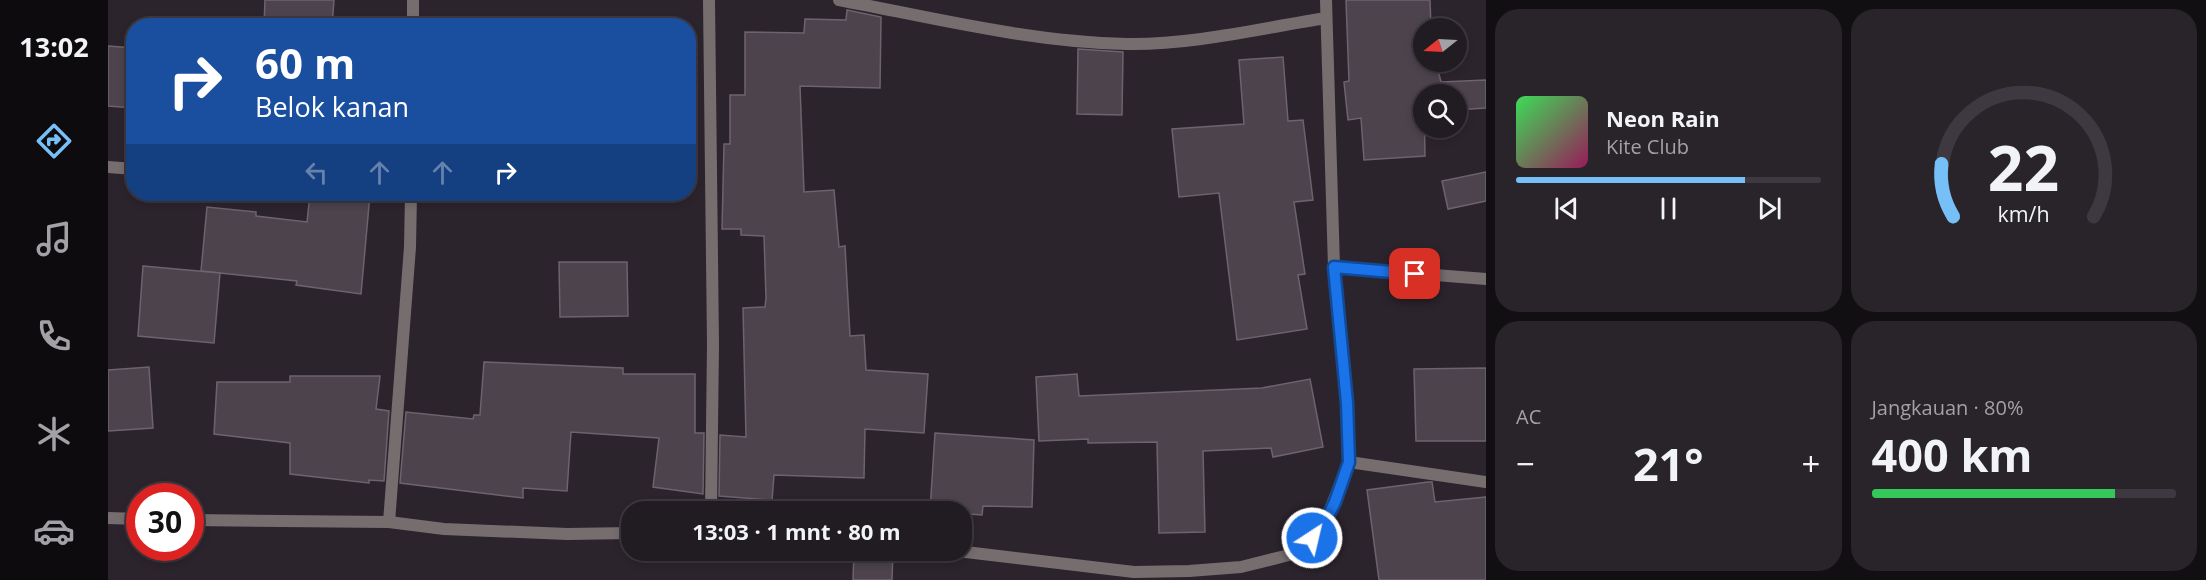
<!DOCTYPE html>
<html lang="id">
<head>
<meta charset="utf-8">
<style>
  body { margin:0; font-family:"Open Sans",sans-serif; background:#29242a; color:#f1f3f6; height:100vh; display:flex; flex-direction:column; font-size:22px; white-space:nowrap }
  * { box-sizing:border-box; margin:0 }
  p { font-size:20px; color:#a2a1a5 }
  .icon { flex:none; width:33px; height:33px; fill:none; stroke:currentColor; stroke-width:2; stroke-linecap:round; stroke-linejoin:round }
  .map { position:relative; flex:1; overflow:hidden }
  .panel { display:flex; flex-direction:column; gap:9px; padding:9px; background:#120f13; width:720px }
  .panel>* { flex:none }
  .top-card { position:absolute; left:18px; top:18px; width:570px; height:183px; border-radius:24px; box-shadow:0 3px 9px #0003,0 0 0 2px #3e3940; background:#1a4fa0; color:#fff; overflow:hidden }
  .needle { width:39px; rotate:252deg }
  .controls { position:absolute; left:1305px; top:18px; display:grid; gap:12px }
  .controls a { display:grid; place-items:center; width:54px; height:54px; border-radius:50%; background:#211b22; box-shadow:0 3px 9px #0003,0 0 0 2px #3e3940; font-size:30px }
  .speed { position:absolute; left:18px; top:483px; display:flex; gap:12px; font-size:30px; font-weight:700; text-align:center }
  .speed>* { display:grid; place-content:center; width:78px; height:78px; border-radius:50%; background:#211b22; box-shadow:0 3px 9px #0003,0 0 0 2px #3e3940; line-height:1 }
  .speed .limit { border:9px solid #d22; background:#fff; color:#111 }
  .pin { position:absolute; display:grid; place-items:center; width:51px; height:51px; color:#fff; margin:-26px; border-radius:12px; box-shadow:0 3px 9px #0006 }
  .me { position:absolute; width:66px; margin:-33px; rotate:35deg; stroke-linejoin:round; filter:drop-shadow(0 0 4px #0008) }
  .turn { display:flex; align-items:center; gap:21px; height:126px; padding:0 30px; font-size:27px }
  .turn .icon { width:78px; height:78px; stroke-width:2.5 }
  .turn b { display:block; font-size:42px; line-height:51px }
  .lanes { display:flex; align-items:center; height:57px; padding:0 30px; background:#0003; justify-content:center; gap:30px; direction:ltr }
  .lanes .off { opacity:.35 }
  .big { font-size:45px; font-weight:700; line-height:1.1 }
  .panel .card { flex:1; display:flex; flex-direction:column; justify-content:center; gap:9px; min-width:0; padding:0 21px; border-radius:24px; background:#29242a }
  .panel .dial { align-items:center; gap:0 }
  .dial svg { height:156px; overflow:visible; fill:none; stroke:#3e3940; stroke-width:7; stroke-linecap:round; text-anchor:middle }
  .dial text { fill:#f1f3f6; stroke:none }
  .song { display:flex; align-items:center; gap:18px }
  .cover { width:72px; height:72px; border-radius:9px; background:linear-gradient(135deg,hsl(130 70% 55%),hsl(330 70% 35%)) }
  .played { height:6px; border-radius:3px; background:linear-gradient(90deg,#76c0f7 75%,#3e3940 75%) }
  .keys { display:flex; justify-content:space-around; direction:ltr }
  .heat { display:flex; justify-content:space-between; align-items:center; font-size:33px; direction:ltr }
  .charge { height:9px; border-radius:4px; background:linear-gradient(90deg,#34c759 80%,#3e3940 0) }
  .panel .tiles { flex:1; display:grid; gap:9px; grid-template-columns:repeat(2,1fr) }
  .trip { position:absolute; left:513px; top:501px; width:351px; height:60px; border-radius:24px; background:#211b22; box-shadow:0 3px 9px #0003,0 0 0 2px #3e3940; font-weight:700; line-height:60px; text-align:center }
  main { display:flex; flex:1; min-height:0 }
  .tab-bar { display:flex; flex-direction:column; width:108px; justify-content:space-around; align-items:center; background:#0d0b0e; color:#a2a1a5 }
  .tab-bar .icon { width:42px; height:42px }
  .tab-bar .current { color:#76c0f7 }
  .tab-bar b { font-size:27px; color:#f1f3f6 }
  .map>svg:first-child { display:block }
  .building { fill:#4c434d; stroke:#6d636e; stroke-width:1.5 }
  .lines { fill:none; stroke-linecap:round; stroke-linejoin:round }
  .street { stroke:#766e6e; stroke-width:12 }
  .route-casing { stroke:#114b97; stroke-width:15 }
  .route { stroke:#1a73e8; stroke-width:10 }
</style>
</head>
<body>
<main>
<nav class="tab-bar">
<b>13:02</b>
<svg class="icon current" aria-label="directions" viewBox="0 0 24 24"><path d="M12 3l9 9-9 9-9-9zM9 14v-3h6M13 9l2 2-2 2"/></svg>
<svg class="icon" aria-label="music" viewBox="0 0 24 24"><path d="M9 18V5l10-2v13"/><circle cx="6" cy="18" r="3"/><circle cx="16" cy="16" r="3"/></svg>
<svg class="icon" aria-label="phone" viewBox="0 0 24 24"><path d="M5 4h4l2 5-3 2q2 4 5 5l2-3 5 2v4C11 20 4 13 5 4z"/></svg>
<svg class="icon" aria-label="climate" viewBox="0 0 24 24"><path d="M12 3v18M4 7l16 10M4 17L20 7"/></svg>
<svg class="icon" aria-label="car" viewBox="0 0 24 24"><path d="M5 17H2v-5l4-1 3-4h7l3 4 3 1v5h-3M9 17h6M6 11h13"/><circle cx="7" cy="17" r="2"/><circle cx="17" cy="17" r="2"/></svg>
</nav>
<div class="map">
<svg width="1378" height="580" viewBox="0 0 1378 580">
  <rect width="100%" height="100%" fill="#2c242d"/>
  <g class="building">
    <path d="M 157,0 L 226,0 L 224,26 L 156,26 Z"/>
    <path d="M 1238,0 L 1322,0 L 1323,28 L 1316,28 L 1316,62 L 1328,62 L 1333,82 L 1378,80 L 1378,108 L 1348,110 L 1348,94 L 1316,94 L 1317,156 L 1256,160 L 1253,118 L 1240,120 L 1236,82 L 1241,81 Z"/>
    <path d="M 739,10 L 773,17 L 772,88 L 692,86 L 696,192 L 726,190 L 731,247 L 737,246 L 742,336 L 756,335 L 758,370 L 820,374 L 816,433 L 757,429 L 756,478 L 666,475 L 664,500 L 611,496 L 612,435 L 638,437 L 635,308 L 657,307 L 658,298 L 656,236 L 633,235 L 633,229 L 614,229 L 616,144 L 622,144 L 622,95 L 637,95 L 637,32 L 696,33 L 697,19 L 738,20 Z"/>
    <path d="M 0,46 L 26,48 L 26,108 L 0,106 Z"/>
    <path d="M 970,49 L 1015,52 L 1014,115 L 969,114 Z"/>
    <path d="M 1175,57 L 1180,121 L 1195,120 L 1205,200 L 1186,202 L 1197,274 L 1190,275 L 1199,329 L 1129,340 L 1111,193 L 1071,197 L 1064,129 L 1136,124 L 1131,60 Z"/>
    <path d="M 1378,172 L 1378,201 L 1340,209 L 1334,181 Z"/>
    <path d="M 202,194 L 262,194 L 253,294 L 188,285 L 189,281 L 93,271 L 99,207 L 148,212 L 148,216 L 199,222 Z"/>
    <path d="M 451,262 L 519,262 L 520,316 L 452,317 Z"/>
    <path d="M 35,266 L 112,273 L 106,343 L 30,336 Z"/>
    <path d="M 376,362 L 515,368 L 515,374 L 587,374 L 587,433 L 596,433 L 595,494 L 545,487 L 551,438 L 463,432 L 459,491 L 415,488 L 415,498 L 292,483 L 298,412 L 365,419 L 366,415 L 372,415 Z"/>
    <path d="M 41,367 L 45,428 L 0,431 L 0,370 Z"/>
    <path d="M 1378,368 L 1378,441 L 1308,441 L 1306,369 Z"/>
    <path d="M 969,374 L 971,396 L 1154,388 L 1202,379 L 1215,447 L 1165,457 L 1163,448 L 1095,451 L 1097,532 L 1051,533 L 1049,442 L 980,443 L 980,439 L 931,441 L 928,377 Z"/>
    <path d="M 182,376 L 272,376 L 268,409 L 281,411 L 276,481 L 261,480 L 261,483 L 182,474 L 182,443 L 106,434 L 109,382 L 182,382 Z"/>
    <path d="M 827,433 L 926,440 L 924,507 L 875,506 L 874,515 L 822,511 Z"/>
    <path d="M 1320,482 L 1324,482 L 1327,502 L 1378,497 L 1378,580 L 1271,580 L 1259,490 Z"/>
    <path d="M 746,550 L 785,550 L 784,580 L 745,580 Z"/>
  </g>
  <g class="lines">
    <g class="street">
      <path d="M 601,0 L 605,344 L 603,512"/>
      <path d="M 731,0 C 826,18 922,42 1019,44 C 1085,45 1154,28 1218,18"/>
      <path d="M 305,26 L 305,0"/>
      <path d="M 0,167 L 26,169"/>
      <path d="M 1226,267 L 1378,279"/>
      <path d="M 1241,462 L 1378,482"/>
      <path d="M 0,518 L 32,519"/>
      <path d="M 82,520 L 281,522 L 336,529 L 459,534 L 524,533"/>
      <path d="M 281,522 L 302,247 L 303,194"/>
      <path d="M 841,550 L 1026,572 L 1081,571 L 1133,567 L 1181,555 L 1204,538 L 1217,522 L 1241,462 L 1239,403 L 1226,267 L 1218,0"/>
    </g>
  </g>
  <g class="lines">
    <defs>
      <path id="route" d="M 1204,538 L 1217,522 L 1227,502 L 1241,462 L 1239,403 L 1226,267 L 1307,274"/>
    </defs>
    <use href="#route" class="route-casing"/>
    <use href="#route" class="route"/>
  </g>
</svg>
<div class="controls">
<a><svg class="needle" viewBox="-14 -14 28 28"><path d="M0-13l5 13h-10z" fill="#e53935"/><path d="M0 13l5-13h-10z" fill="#a2a1a5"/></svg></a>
<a><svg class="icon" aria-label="search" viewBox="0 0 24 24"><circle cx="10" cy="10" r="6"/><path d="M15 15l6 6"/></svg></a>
</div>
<div class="speed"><div class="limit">30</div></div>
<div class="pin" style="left:1307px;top:274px;background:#d93025"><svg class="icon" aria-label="arrive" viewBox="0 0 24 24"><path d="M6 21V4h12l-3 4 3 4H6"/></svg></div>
<svg class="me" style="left:1204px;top:538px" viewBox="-20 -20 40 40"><circle r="17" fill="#1a73e8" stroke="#fff" stroke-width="3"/><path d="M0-11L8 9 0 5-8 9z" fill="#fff"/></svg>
<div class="trip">13:03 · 1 mnt · 80 m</div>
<div class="top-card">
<div class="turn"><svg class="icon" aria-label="right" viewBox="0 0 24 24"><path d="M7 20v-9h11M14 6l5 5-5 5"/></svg><div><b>60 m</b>Belok kanan</div></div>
<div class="lanes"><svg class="icon off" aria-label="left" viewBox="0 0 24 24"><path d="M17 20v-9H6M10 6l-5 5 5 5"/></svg><svg class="icon off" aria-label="ahead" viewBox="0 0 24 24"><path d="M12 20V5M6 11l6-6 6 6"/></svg><svg class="icon off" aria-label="ahead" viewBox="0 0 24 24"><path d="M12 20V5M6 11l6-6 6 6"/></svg><svg class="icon" aria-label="right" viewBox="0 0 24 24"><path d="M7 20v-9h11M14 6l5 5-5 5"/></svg></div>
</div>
</div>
<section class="panel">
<div class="tiles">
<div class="card">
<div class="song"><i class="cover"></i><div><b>Neon Rain</b><p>Kite Club</p></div></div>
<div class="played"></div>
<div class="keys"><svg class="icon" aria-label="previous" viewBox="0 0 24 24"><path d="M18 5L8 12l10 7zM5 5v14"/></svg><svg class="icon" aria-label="pause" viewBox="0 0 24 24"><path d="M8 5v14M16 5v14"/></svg><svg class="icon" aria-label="next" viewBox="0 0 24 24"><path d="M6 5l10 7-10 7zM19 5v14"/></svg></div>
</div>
<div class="card dial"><svg viewBox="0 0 100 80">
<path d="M14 69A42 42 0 1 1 86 69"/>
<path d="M14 69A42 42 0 0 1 8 42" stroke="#76c0f7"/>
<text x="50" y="56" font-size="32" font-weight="700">22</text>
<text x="50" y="72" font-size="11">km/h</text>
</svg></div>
<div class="card"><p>AC</p>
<div class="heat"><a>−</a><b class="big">21°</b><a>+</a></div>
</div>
<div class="card"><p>Jangkauan · 80%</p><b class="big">400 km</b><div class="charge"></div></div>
</div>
</section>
</main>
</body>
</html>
